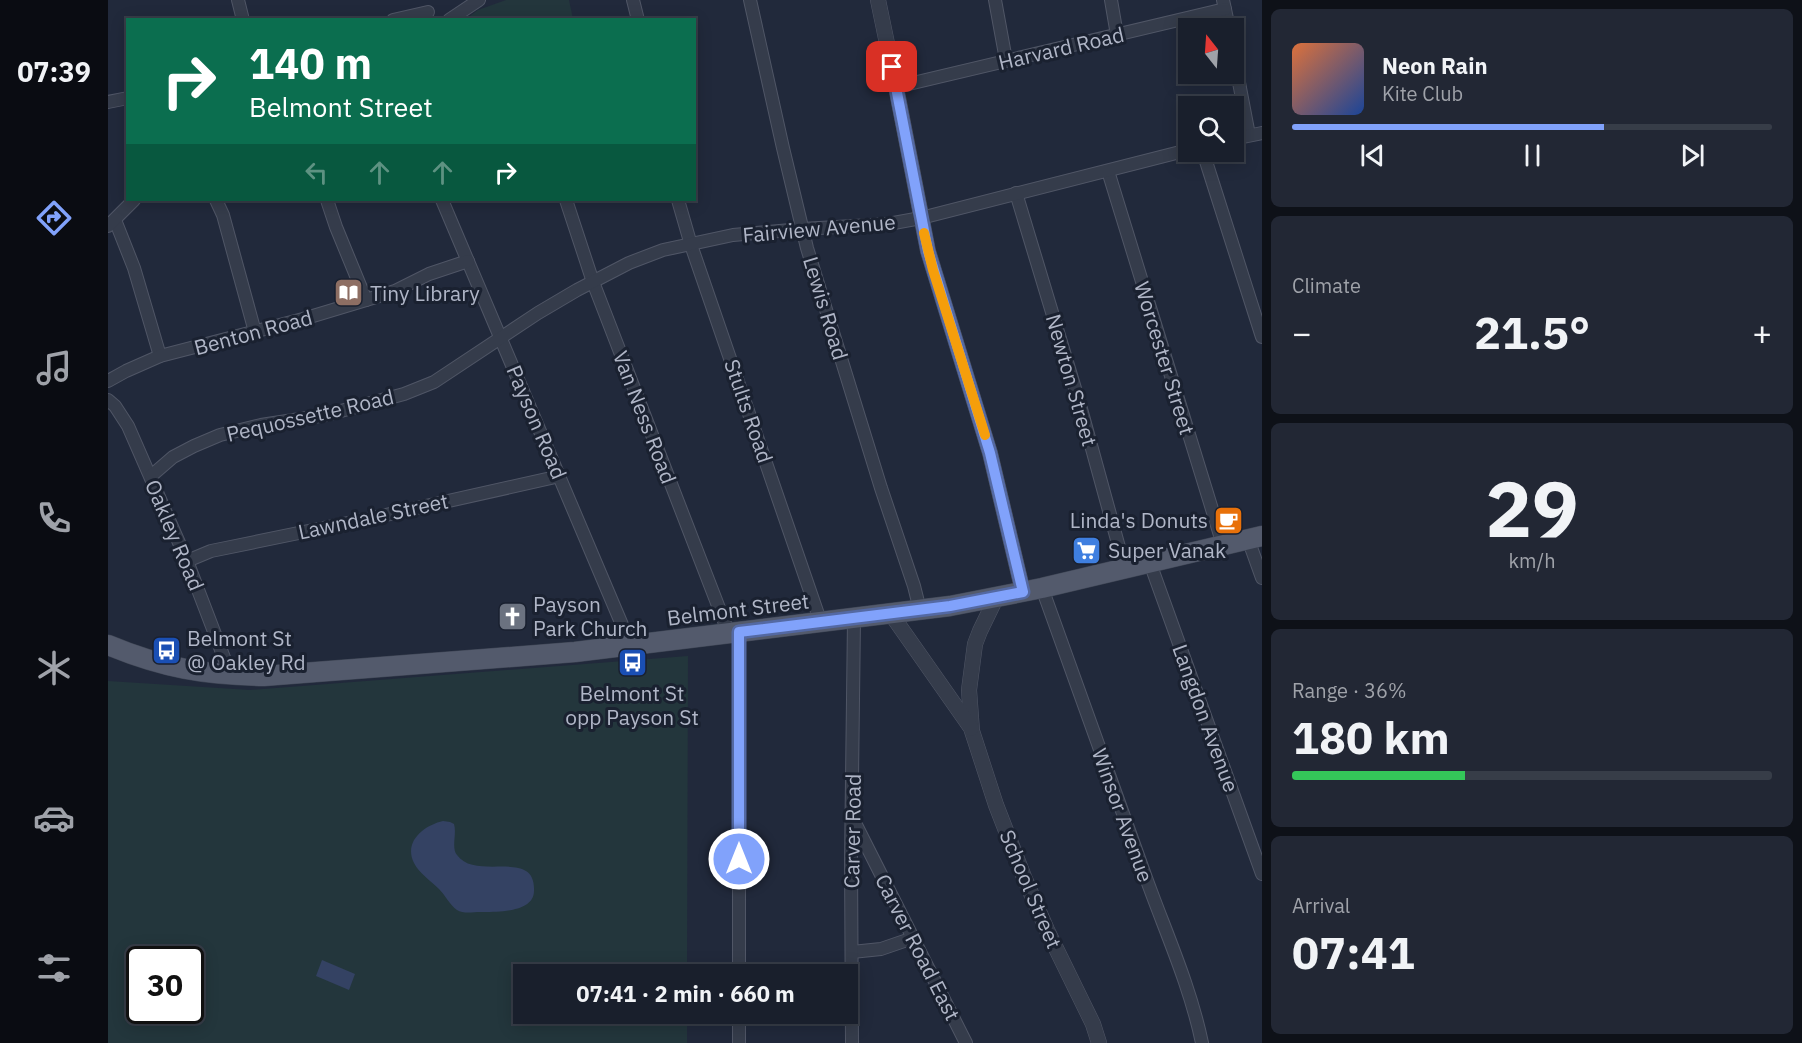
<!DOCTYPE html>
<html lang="en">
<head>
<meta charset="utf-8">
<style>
  body { margin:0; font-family:"IBM Plex Sans",sans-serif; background:#222734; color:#f1f3f6; height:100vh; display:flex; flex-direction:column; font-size:22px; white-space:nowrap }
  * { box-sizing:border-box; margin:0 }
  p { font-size:20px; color:#9fa2a9 }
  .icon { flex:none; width:33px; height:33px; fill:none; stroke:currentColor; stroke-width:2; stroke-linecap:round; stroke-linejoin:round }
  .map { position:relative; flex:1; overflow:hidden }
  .sheet { display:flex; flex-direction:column; gap:9px; padding:9px; background:#0e1118; width:540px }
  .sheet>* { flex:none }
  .top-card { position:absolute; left:18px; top:18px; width:570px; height:183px; border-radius:0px; box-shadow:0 3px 15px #0003,0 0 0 2px #373d48; background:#0b6e4f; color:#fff; overflow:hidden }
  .needle { width:39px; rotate:343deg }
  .fabs { position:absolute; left:1070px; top:18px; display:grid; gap:12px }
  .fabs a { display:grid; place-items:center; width:66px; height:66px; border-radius:0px; background:#191f2c; box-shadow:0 3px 15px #0003,0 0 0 2px #373d48; font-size:30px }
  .speed { position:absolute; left:18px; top:946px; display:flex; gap:12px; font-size:30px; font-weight:700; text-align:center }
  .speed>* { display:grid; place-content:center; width:78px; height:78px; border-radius:50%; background:#191f2c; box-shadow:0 3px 15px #0003,0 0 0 2px #373d48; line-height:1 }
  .speed .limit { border:3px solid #111; border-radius:9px; background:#fff; color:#111 }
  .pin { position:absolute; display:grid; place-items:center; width:51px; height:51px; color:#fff; margin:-26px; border-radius:12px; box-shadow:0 3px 9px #0006 }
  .me { position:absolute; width:66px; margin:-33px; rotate:0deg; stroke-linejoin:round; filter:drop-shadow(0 0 4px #0008) }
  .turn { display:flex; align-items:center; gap:21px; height:126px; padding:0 24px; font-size:27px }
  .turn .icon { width:78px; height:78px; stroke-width:2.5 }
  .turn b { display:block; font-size:42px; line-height:51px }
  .lanes { display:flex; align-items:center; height:57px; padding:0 24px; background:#0003; justify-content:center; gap:30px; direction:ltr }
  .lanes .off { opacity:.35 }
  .big { font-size:45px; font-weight:800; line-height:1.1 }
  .sheet .widget { flex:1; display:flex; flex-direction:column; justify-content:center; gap:9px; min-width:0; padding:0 21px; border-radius:9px; background:#222734 }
  .sheet .dial { align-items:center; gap:0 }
  .dial b { font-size:78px; line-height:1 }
  .song { display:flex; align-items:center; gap:18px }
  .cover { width:72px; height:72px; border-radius:9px; background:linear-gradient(135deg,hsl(20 70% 55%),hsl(220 70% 35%)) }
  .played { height:6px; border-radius:3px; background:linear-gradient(90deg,#81a2fb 65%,#373d48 65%) }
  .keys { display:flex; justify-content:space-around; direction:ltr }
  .heat { display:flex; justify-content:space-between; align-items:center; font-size:33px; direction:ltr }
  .charge { height:9px; border-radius:4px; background:linear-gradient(90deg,#34c759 36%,#373d48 0) }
  .trip { position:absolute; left:405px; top:964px; width:345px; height:60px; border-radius:0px; background:#191f2c; box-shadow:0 3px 15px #0003,0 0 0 2px #373d48; font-weight:800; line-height:60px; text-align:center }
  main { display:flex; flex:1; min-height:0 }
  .menu { display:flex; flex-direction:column; width:108px; justify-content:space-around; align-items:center; background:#0a0c12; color:#9fa2a9 }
  .menu .icon { width:42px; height:42px }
  .menu .selected { color:#81a2fb }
  .menu b { font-size:27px; color:#f1f3f6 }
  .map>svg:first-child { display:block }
  .green { fill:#23363c; fill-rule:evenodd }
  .water { fill:#344263 }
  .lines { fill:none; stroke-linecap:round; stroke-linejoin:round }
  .minor-casing { stroke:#505666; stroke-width:14 }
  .tertiary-casing { stroke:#505666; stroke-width:16 }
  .primary-casing { stroke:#3e4554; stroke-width:21 }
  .minor { stroke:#353c4b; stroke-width:12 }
  .tertiary { stroke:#353c4b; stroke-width:15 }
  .primary { stroke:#535a6c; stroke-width:20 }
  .route-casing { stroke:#5469a3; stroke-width:15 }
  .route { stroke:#81a2fb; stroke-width:10 }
  .slow { stroke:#f59e0b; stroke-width:10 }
  .labels { text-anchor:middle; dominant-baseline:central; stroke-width:6; stroke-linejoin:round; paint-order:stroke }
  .street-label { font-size:21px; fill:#b0b6c7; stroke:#1a2130 }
  .poi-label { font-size:21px; fill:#b0b6c7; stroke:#1a2130; text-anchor:start }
</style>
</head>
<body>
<main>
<nav class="menu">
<b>07:39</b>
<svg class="icon selected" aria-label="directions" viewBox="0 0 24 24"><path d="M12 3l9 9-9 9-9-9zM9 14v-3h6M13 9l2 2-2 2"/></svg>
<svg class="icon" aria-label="music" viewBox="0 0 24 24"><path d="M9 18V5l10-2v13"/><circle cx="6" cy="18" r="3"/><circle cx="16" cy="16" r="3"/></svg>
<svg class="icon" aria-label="phone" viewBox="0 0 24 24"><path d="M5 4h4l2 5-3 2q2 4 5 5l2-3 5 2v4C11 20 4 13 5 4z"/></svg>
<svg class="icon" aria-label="climate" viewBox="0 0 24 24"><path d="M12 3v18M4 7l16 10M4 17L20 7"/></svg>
<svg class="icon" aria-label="car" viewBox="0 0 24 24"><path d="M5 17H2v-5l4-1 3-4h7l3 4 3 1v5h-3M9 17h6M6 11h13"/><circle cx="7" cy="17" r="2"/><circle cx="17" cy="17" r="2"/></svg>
<svg class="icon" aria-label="filters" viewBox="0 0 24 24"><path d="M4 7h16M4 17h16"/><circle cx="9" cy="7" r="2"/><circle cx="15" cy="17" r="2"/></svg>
</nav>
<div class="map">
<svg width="1154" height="1043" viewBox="0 0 1154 1043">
  <rect width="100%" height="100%" fill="#21293b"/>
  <g class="green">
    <path d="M 398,0 L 461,0 L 465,19 L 358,19 L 370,10 Z"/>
    <path d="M 580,656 L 579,975 L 416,975 L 416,1014 L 579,1014 L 579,1043 L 0,1043 L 0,681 L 142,690 ZM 32,960 L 82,960 L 82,1011 L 32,1011 Z"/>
  </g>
  <g class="water">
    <path d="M 335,821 L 342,822 L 346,824 C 349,834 343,848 349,855 C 368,882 428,847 426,891 C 426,913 387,912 372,912 C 365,912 355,914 349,910 C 342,905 337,895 331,889 C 323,881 311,873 306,863 C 295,841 317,825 335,821 Z"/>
    <path d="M 214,960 L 247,974 L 241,990 L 208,976 Z"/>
  </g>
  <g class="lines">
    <defs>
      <g id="minor">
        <path d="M 130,0 L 135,20"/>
        <path d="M 525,0 L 530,20"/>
        <path d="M 642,0 L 675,148 L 699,248 L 773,488 L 806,586 L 812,610"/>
        <path d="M 887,0 L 898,60"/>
        <path d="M 1003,0 L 1009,35"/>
        <path d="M 1115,0 L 1121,28"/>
        <path d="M 285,20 L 320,12"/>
        <path d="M 341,20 L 371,0"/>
        <path d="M 1125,51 L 1141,135"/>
        <path d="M 788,87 L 1117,9"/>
        <path d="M 0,102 L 20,98"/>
        <path d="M 1125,139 L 1154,133"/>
        <path d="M 1095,152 L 1154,337"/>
        <path d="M 1000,171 L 1115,545"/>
        <path d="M 908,193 L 972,405 L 1017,569"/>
        <path d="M 108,200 L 115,215 L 147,332"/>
        <path d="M 219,200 L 228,227 L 258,300"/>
        <path d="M 334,200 L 523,646"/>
        <path d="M 458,200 L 485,282 L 621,634"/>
        <path d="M 570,200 L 583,245 L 713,623"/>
        <path d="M 7,220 L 26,268 L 52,356"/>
        <path d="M 0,226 L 26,200"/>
        <path d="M 0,381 L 18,371 L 52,356 L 195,319 L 258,300 L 287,291 L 321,274 L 360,261"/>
        <path d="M 0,400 L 7,406 L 20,426 L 79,561 L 123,676"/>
        <path d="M 43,476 L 65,457 L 86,446 L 112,435 L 153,425 L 218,415 L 296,394 L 326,382 L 430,313 L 469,290 L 521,263 L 555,250 L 625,235 L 694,229 L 780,224 L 813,218 L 1080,150"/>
        <path d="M 1140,539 L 1154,578"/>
        <path d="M 79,561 L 103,551 L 269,517 L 452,476"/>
        <path d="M 1042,563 L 1154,874"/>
        <path d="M 934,588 C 968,684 1002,780 1037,875 C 1057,931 1082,985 1094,1043"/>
        <path d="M 745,819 L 858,1043"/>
        <path d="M 744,952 L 773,949 L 805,938"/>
        <path d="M 631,975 L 631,632"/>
        <path d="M 631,1043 L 631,1014"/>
        <path d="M 744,1043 L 743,860 L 746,619"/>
      </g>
      <g id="tertiary">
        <path d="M 770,0 L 788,87 L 820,251 L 882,453 L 915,592"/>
        <path d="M 888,598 L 872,631 L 867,644 L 861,690 L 864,731 L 888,805 L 916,877 L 939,930 L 985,1024 L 991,1043"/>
        <path d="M 783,614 L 863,728"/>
      </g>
      <path id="primary" d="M 0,645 C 55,668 97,675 156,676 L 467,652 L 842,606 L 934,588 L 1154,536"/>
    </defs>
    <use href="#minor" class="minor-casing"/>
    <use href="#tertiary" class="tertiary-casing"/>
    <use href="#primary" class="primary-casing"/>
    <use href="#minor" class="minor"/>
    <use href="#tertiary" class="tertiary"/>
    <use href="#primary" class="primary"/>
  </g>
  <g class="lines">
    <defs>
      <path id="route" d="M 631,859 L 631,632 L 842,606 L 915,592 L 882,453 L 820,251 L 784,67"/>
    </defs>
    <use href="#route" class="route-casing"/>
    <use href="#route" class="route"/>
    <path class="slow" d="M 816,233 L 825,270 L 877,435"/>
  </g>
  <defs>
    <symbol id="library-square" viewBox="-11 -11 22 22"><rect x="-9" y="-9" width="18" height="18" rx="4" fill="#8d6e63" stroke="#1a2130"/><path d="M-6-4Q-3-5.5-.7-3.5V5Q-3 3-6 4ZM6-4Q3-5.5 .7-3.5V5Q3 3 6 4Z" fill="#fff"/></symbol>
    <symbol id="cafe-square" viewBox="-11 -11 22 22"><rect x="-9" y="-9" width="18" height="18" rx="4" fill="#e8710a" stroke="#1a2130"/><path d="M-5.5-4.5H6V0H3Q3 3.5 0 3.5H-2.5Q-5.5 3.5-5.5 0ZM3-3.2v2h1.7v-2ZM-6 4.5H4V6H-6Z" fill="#fff"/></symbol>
    <symbol id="supermarket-square" viewBox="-11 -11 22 22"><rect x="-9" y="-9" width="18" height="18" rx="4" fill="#3f7fe0" stroke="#1a2130"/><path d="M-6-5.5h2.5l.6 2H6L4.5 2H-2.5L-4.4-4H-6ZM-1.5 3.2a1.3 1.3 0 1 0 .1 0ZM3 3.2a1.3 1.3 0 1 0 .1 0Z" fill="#fff"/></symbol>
    <symbol id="church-square" viewBox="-11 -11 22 22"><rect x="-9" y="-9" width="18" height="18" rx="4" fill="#6b7280" stroke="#1a2130"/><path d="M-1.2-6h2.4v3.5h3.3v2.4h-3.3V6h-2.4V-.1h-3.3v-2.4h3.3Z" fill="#fff"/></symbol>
    <symbol id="bus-square" viewBox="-11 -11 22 22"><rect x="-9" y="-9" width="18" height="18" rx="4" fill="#1a4fb4" stroke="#1a2130"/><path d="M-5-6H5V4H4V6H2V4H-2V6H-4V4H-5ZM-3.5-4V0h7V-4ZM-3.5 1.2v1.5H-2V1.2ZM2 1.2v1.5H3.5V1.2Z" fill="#fff"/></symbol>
  </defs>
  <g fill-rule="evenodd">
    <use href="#library-square" x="224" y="276" width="33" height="33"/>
    <use href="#cafe-square" x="1104" y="504" width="33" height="33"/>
    <use href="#supermarket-square" x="962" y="534" width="33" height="33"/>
    <use href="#church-square" x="388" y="600" width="33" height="33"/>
    <use href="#bus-square" x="42" y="634" width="33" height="33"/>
    <use href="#bus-square" x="508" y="646" width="33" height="33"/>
  </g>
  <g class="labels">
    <g class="street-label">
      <text transform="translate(953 48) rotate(-13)">Harvard Road</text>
      <text transform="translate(711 228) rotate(-5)">Fairview Avenue</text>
      <text transform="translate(718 308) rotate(73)">Lewis Road</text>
      <text transform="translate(145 332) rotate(-15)">Benton Road</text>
      <text transform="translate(1057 358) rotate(73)">Worcester Street</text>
      <text transform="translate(964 380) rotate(74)">Newton Street</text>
      <text transform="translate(641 411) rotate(71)">Stults Road</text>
      <text transform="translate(202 415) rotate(-13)">Pequossette Road</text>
      <text transform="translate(537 417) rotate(69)">Van Ness Road</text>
      <text transform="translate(429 422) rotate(67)">Payson Road</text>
      <text transform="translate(265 516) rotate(-12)">Lawndale Street</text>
      <text transform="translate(67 535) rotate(67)">Oakley Road</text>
      <text transform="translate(630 609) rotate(-7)">Belmont Street</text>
      <text transform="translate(1098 718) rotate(70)">Langdon Avenue</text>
      <text transform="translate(1015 815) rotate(70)">Winsor Avenue</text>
      <text transform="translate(744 831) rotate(-89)">Carver Road</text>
      <text transform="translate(923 889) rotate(67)">School Street</text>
      <text transform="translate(810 947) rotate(63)">Carver Road East</text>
    </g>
    <g class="poi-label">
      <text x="262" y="293">Tiny Library</text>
      <text x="1100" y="520" text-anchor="end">Linda's Donuts</text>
      <text x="1000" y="550">Super Vanak</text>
      <text x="425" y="604">Payson<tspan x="425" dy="24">Park Church</tspan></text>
      <text x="79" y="638">Belmont St<tspan x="79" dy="24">@ Oakley Rd</tspan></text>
      <text x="524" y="693" text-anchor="middle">Belmont St<tspan x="524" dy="24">opp Payson St</tspan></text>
    </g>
  </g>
</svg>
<div class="fabs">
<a><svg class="needle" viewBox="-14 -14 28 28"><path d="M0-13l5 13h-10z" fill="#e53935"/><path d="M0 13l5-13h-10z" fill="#9fa2a9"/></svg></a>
<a><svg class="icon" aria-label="search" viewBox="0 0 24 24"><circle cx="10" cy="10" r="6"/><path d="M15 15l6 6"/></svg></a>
</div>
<div class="speed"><div class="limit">30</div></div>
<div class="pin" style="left:784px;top:67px;background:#d93025"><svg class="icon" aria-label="arrive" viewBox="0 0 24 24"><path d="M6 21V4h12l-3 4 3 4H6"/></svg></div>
<svg class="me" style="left:631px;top:859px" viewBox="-20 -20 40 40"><circle r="17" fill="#81a2fb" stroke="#fff" stroke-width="3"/><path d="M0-11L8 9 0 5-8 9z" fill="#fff"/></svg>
<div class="trip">07:41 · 2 min · 660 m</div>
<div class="top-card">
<div class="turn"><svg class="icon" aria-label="right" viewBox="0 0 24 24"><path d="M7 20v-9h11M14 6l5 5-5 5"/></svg><div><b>140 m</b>Belmont Street</div></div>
<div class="lanes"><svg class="icon off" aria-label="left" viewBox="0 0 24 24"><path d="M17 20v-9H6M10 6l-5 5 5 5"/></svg><svg class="icon off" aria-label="ahead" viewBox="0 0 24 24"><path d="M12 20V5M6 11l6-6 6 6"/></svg><svg class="icon off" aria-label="ahead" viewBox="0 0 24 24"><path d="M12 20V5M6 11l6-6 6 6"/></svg><svg class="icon" aria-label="right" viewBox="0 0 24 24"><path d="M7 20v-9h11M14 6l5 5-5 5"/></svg></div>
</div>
</div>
<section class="sheet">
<div class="widget">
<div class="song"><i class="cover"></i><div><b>Neon Rain</b><p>Kite Club</p></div></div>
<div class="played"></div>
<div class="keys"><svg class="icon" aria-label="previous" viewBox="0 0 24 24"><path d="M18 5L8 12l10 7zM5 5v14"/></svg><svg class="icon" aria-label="pause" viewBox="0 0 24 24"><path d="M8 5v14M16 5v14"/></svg><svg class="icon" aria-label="next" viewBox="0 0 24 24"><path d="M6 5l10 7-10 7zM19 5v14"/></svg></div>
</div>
<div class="widget"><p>Climate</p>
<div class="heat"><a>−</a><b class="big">21.5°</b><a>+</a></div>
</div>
<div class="widget dial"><b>29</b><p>km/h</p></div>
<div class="widget"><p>Range · 36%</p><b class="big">180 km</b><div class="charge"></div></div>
<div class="widget"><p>Arrival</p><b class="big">07:41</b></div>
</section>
</main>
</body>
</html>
